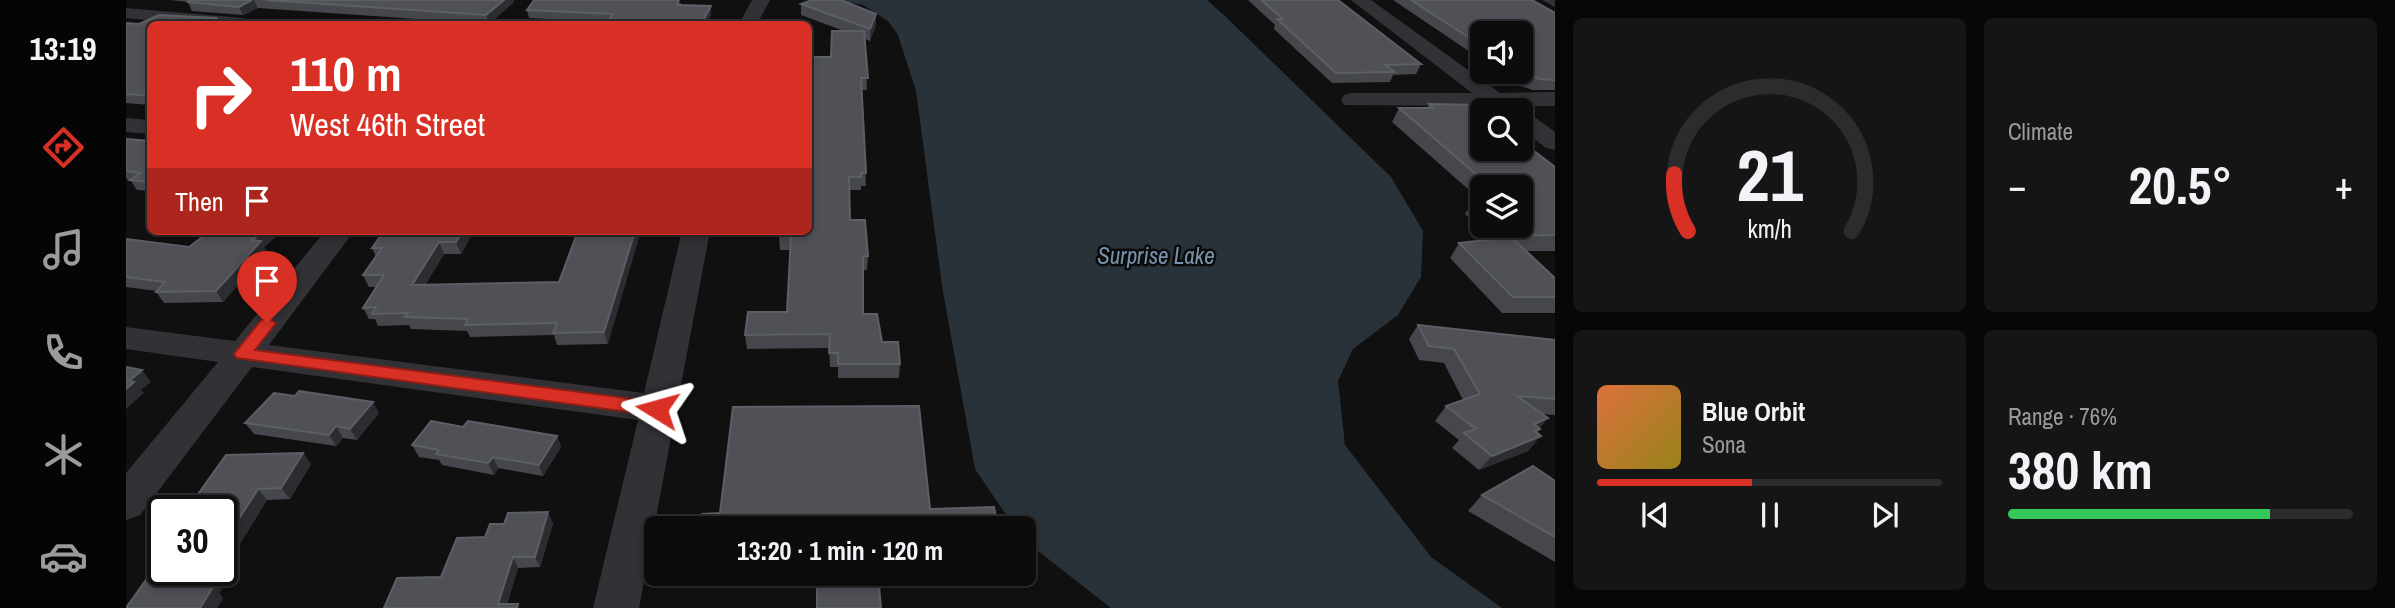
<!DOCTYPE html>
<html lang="en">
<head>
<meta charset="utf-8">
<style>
  body { margin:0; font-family:"Archivo Narrow",sans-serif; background:#151516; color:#f1f3f6; height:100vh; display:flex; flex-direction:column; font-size:26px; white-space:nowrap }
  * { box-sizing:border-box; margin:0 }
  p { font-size:23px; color:#9a9b9d }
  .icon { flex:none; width:38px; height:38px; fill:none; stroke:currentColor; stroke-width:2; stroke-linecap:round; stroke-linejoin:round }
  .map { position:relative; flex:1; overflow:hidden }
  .side { display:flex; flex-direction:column; gap:18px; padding:18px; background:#070707; width:840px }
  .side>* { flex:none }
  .banner { position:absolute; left:21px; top:21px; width:665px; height:214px; border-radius:10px; box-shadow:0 4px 10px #0003,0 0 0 2px #2c2c2e; background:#d93025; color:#fff; overflow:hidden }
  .buttons { position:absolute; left:1344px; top:21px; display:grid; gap:14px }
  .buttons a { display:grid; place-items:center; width:63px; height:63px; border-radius:10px; background:#0c0c0d; box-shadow:0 4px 10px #0003,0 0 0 2px #2c2c2e; font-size:35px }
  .speed { position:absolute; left:21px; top:495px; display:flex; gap:14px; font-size:35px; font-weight:700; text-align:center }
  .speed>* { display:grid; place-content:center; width:91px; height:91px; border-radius:50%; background:#0c0c0d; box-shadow:0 4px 10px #0003,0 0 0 2px #2c2c2e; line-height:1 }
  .speed .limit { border:4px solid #111; border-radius:10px; background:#fff; color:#111 }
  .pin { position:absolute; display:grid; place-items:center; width:60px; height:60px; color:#fff; margin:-72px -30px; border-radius:50% 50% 50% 0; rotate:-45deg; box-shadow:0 0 7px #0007 }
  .pin .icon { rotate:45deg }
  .me { position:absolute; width:77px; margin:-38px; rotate:278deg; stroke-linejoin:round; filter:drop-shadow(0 0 5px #0008) }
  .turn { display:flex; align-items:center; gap:24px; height:147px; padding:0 28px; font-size:32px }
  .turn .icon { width:91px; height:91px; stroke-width:2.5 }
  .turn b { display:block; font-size:49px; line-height:60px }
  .then { display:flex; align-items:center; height:66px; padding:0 28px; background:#0003; gap:14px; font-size:26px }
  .big { font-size:52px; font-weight:800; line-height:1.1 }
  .side .tile { flex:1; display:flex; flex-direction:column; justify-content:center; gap:10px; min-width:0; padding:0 24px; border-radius:10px; background:#151516 }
  .side .dial { align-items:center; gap:0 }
  .dial svg { height:182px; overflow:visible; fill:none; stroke:#2c2c2e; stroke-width:7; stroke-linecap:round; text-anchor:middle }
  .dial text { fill:#f1f3f6; stroke:none }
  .song { display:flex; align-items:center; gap:21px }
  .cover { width:84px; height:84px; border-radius:10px; background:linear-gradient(135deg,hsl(20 70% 55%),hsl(50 70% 35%)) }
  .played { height:7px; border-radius:4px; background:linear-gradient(90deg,#d93025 45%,#2c2c2e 45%) }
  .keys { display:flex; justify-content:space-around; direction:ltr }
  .heat { display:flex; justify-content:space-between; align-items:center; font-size:38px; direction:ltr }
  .charge { height:10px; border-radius:5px; background:linear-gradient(90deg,#34c759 76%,#2c2c2e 0) }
  .side .tiles { flex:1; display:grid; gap:18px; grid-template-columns:repeat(2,1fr) }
  .trip { position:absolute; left:518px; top:516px; width:392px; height:70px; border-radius:10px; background:#0c0c0d; box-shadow:0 4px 10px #0003,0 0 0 2px #2c2c2e; font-weight:800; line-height:70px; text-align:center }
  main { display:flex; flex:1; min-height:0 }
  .tabs { display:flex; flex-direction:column; width:126px; justify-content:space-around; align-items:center; background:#050505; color:#9a9b9d }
  .tabs .icon { width:49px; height:49px }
  .tabs .current { color:#d93025 }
  .tabs b { font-size:32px; color:#f1f3f6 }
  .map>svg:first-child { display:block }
  .water { fill:#293239 }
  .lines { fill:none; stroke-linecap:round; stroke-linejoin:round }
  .minor { fill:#313136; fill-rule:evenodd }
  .wall { fill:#46474c; fill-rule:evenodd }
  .shaded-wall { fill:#2c2d30 }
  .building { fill:#505157; stroke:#5c5f65; stroke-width:2 }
  .route { fill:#d93025; stroke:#8d1f18; stroke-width:2 }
  .labels { text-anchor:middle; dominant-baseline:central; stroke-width:5; stroke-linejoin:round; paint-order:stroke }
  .water-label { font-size:23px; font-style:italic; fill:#7793ad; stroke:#0b0b0c }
</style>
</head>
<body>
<main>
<nav class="tabs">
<b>13:19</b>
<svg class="icon current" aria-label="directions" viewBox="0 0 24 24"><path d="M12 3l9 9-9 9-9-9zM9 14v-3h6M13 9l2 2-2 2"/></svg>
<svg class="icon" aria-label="music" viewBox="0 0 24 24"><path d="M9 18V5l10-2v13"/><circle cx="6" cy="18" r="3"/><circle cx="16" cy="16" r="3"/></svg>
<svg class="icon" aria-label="phone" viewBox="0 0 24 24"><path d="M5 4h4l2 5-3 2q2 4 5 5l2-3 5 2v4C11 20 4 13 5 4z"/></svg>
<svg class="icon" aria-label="climate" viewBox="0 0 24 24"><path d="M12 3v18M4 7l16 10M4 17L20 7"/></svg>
<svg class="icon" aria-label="car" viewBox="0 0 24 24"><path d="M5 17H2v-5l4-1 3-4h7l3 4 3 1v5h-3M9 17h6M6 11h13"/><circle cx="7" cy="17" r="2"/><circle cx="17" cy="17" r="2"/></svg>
</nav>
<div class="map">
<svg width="1429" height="608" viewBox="0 0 1429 608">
  <rect width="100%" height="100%" fill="#101011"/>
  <path class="water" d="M 711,0 L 1081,0 L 1101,18 L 1265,177 L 1297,231 L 1295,277 L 1272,315 L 1227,349 L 1212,381 L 1219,445 L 1305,557 L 1376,608 L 985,608 L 898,540 L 898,528 L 889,528 L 849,469 L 816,286 L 790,91 L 772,35 L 762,21 L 737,5 Z"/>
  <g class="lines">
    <g class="minor">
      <path d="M 626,0 L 644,0 L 631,24 L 613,24 Z"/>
      <path d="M 1225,0 L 1245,0 L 1374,93 L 1429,92 L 1429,106 L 1383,106 L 1374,110 L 1364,106 L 1218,105 L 1215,100 L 1218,95 L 1226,93 L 1346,93 Z"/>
      <path d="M 1416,0 L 1429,0 L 1429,7 Z"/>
      <path d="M 0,8 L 117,18 L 126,24 L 63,24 L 0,18 Z"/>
      <path d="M 1395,111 L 1403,113 L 1429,132 L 1429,150 L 1420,148 L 1395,129 Z"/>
      <path d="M 0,118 L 24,120 L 24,134 L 0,132 Z"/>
      <path d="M 199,231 L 228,231 L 143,345 L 518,393 L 556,231 L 584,231 L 513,608 L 467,608 L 512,420 L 126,367 L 14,515 L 0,520 L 0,473 L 92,362 L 0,349 L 0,327 L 109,341 Z"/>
    </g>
  </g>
  <g class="wall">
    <path d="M 44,0 L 388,0 L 388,2 L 363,24 L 132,8 L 117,15 L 66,11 L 62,2 Z"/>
    <path d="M 1122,0 L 1212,0 L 1295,64 L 1290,74 L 1267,75 L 1264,82 L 1206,83 L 1148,29 L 1149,25 Z"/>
    <path d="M 1267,0 L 1406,0 L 1429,13 L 1429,90 L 1407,90 L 1395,86 L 1374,72 L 1395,72 L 1356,33 L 1356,60 Z"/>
    <path d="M 555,3 L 555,5 L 585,15 L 580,24 L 480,24 L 482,22 L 403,18 L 401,10 Z"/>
    <path d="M 675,4 L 750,25 L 744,41 L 739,39 L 741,90 L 736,90 L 740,186 L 735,186 L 735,190 L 723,190 L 724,220 L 742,256 L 741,270 L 737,270 L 737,314 L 756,342 L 774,364 L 773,378 L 712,378 L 712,367 L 704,367 L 703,348 L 621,349 L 619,335 L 661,312 L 664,250 L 654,250 L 653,236 L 705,57 L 718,31 L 675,15 Z"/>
    <path d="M 0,23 L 24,24 L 24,105 L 0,103 Z"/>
    <path d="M 1303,104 L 1356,149 L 1429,167 L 1429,251 L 1400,251 L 1429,278 L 1429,313 L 1376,313 L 1324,258 L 1333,243 L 1366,239 L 1339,214 L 1349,198 L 1355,198 L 1343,190 L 1266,122 L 1273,108 L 1301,108 ZM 1356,187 L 1395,187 L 1395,226 L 1356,226 Z"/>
    <path d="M 0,139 L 24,141 L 24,191 L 11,190 L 5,181 L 2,180 L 0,178 Z"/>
    <path d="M 84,231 L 156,231 L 138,247 L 141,252 L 97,302 L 38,303 L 30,292 L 31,291 L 0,287 L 0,239 L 63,247 Z"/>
    <path d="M 258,231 L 348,231 L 335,254 L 318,254 L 299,285 L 433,282 L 452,231 L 482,344 L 431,345 L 428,335 L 344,337 L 341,331 L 285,329 L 283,325 L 252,326 L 249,319 L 243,319 L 237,308 L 250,287 L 243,287 L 237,275 L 250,257 L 246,248 Z"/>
    <path d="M 1292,325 L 1429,340 L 1429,415 L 1416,414 L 1413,428 L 1414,429 L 1411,433 L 1402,451 L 1353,470 L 1326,448 L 1333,440 L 1309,421 L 1320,406 L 1337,400 L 1318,363 L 1293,360 L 1283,339 Z"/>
    <path d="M 253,413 L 231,440 L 217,438 L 210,446 L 128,434 L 119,423 Z"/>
    <path d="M 337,427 L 431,436 L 435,447 L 417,476 L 372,468 L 368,475 L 316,465 L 313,460 L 293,457 L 286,445 Z"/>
    <path d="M 177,453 L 185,464 L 164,499 L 141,500 L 90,582 L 96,588 L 93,593 L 97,598 L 91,608 L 0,608 L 35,559 L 30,554 L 37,544 L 37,570 L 96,570 L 96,511 L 60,511 L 100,455 Z"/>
    <path d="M 1429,481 L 1429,562 L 1342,511 L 1356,495 Z"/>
    <path d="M 427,523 L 414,567 L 392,568 L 381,604 L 258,608 L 315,577 L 359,537 L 378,524 Z"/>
    <path d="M 572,574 L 874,574 L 874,575 L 574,582 Z"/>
  </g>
  <g class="shaded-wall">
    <path d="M 126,0 L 128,0 L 132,8 L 117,15 L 113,7 Z"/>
    <path d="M 378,0 L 388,0 L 388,2 L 363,24 L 360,15 Z"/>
    <path d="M 585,6 L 585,15 L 580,24 L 575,24 Z"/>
    <path d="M 750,14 L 750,25 L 744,41 L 744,29 Z"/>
    <path d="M 91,18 L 95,24 L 77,24 Z"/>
    <path d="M 138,231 L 156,231 L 138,247 L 141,252 L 97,302 L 90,291 L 126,240 Z"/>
    <path d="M 337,231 L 348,231 L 335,254 L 330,242 Z"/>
    <path d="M 509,231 L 515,231 L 482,344 L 478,332 Z"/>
    <path d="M 313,242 L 318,254 L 291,297 L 286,285 Z"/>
    <path d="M 16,370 L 25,382 L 15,390 L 18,393 L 0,409 L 0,389 L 3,381 Z"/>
    <path d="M 247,402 L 253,413 L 231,440 L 224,429 Z"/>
    <path d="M 1422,418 L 1404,440 L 1415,436 L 1402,451 L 1353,470 L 1366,456 L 1408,424 Z"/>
    <path d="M 210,426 L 217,438 L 210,446 L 203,435 Z"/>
    <path d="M 431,436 L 435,447 L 417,476 L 413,465 Z"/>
    <path d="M 177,453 L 185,464 L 164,499 L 155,488 Z"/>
    <path d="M 367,457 L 372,468 L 368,475 L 362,463 Z"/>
    <path d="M 132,489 L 141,500 L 90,582 L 96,588 L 93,593 L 97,598 L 91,608 L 74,608 L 79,587 L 76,578 L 80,570 L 96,570 L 96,545 Z"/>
    <path d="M 422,512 L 427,523 L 414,567 L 409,557 Z"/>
    <path d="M 387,557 L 392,568 L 380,608 L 372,604 Z"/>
  </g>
  <g class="building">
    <path d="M 66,0 L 126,0 L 113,7 L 61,2 Z"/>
    <path d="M 140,0 L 378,0 L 360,15 Z"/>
    <path d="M 408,0 L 553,0 L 551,5 L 585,6 L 575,24 L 480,23 L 487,14 L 401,10 Z"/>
    <path d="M 686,0 L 715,0 L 750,14 L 744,29 L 675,4 Z"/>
    <path d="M 1135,0 L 1212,0 L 1295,64 L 1259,65 L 1269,72 L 1210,73 L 1151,19 L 1157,19 Z"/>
    <path d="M 1285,0 L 1406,0 L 1429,13 L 1429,80 L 1413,79 L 1401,75 L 1395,71 L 1395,33 L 1356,33 L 1356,46 Z"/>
    <path d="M 33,15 L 91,18 L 77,24 L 24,24 L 24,96 L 0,94 L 0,23 L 13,24 Z"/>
    <path d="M 706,31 L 738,31 L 742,78 L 735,78 L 740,173 L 735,173 L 735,177 L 723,177 L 724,220 L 739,220 L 742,256 L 737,256 L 737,314 L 751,314 L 756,342 L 772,342 L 774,364 L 712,364 L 712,353 L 703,353 L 704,334 L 619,335 L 622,312 L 661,312 L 665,236 L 653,236 L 653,231 L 682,231 L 682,57 L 705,57 Z"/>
    <path d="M 1303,104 L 1356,105 L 1364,110 L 1356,110 L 1356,149 L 1395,149 L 1395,141 L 1429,167 L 1429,235 L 1389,236 L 1378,226 L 1395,226 L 1395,187 L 1370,187 L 1352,176 L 1273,108 L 1307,108 Z"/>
    <path d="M 0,139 L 24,141 L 24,182 L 4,180 L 15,173 L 0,171 Z"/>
    <path d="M 1349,198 L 1356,198 L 1356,206 Z"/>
    <path d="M 84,231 L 138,231 L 126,240 L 135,241 L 90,291 L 30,292 L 39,282 L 0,277 L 0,239 L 63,247 Z"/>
    <path d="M 258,231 L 337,231 L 330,242 L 313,242 L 286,285 L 433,282 L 452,231 L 509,231 L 478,332 L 427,333 L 431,323 L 339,325 L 342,319 L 279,317 L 282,313 L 246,314 L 250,307 L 237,308 L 258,275 L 237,275 L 256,248 L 246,248 Z"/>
    <path d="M 1385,237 L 1429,278 L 1429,297 L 1387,297 L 1333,243 Z"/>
    <path d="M 1292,325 L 1429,340 L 1429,399 L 1391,396 L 1422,418 L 1408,424 L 1414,429 L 1409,431 L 1415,436 L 1366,456 L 1338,433 L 1350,429 L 1320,406 L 1354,394 L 1328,349 L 1303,346 Z"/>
    <path d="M 0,367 L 16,370 L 3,381 L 8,382 L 0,389 Z"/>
    <path d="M 173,391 L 247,402 L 224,429 L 210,426 L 203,435 L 119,423 L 148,393 L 169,396 Z"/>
    <path d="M 793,406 L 804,509 L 868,507 L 872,528 L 574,528 L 576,514 L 594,513 L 607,407 Z"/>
    <path d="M 305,421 L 337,427 L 342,421 L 431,436 L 413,465 L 367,457 L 362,463 L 310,454 L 313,450 L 286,445 Z"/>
    <path d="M 177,453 L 155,488 L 132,489 L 96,545 L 96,511 L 60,511 L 100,455 Z"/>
    <path d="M 1407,466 L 1429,481 L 1429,537 L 1356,495 Z"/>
    <path d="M 422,512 L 409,557 L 387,557 L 372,604 L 392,604 L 391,608 L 258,608 L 271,578 L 315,577 L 331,538 L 359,537 L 364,524 L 378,524 L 382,513 Z"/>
    <path d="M 37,544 L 37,554 L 30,554 Z"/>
    <path d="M 37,556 L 37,570 L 80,570 L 76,578 L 85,578 L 79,587 L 87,587 L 74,608 L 0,608 Z"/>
    <path d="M 691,574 L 752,574 L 755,608 L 691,608 Z"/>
  </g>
  <path class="route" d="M 141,317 L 150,323 L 129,350 L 531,402 L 538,404 L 541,409 L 538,414 L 531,416 L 111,358 L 108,354 L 111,350 L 136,319 Z"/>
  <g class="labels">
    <g class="water-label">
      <text x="1030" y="255">Surprise Lake</text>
    </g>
  </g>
</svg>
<div class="buttons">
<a><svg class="icon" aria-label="sound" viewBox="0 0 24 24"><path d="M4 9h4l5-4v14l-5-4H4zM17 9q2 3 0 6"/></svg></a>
<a><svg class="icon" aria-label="search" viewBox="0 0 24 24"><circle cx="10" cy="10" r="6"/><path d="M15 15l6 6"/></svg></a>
<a><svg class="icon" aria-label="layers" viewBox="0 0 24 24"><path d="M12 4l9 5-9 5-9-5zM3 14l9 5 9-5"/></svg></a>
</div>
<div class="speed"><div class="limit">30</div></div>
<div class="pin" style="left:141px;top:323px;background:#d93025"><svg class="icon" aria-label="arrive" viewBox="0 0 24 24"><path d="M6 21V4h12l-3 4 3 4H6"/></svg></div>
<svg class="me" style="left:531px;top:409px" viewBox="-20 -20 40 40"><path d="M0-17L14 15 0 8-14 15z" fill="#d93025" stroke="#fff" stroke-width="4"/></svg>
<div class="trip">13:20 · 1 min · 120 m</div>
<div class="banner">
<div class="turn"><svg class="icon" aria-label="right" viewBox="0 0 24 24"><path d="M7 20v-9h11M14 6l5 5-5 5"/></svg><div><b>110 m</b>West 46th Street</div></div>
<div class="then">Then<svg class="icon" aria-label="arrive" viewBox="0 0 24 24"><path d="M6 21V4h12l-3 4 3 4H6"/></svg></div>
</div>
</div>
<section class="side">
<div class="tiles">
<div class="tile dial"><svg viewBox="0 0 100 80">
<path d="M14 69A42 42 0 1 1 86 69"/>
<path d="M14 69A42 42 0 0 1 8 44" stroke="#d93025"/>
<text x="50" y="56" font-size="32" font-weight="700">21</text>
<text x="50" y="72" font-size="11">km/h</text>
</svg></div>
<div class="tile"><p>Climate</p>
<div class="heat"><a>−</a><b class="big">20.5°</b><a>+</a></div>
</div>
<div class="tile">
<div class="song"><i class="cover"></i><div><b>Blue Orbit</b><p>Sona</p></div></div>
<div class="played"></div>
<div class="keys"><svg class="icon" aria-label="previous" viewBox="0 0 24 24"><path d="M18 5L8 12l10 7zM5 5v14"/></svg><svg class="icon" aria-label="pause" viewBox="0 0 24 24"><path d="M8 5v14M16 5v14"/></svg><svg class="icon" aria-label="next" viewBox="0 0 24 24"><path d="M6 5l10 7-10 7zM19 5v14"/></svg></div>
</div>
<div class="tile"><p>Range · 76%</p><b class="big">380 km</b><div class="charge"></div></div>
</div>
</section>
</main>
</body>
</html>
